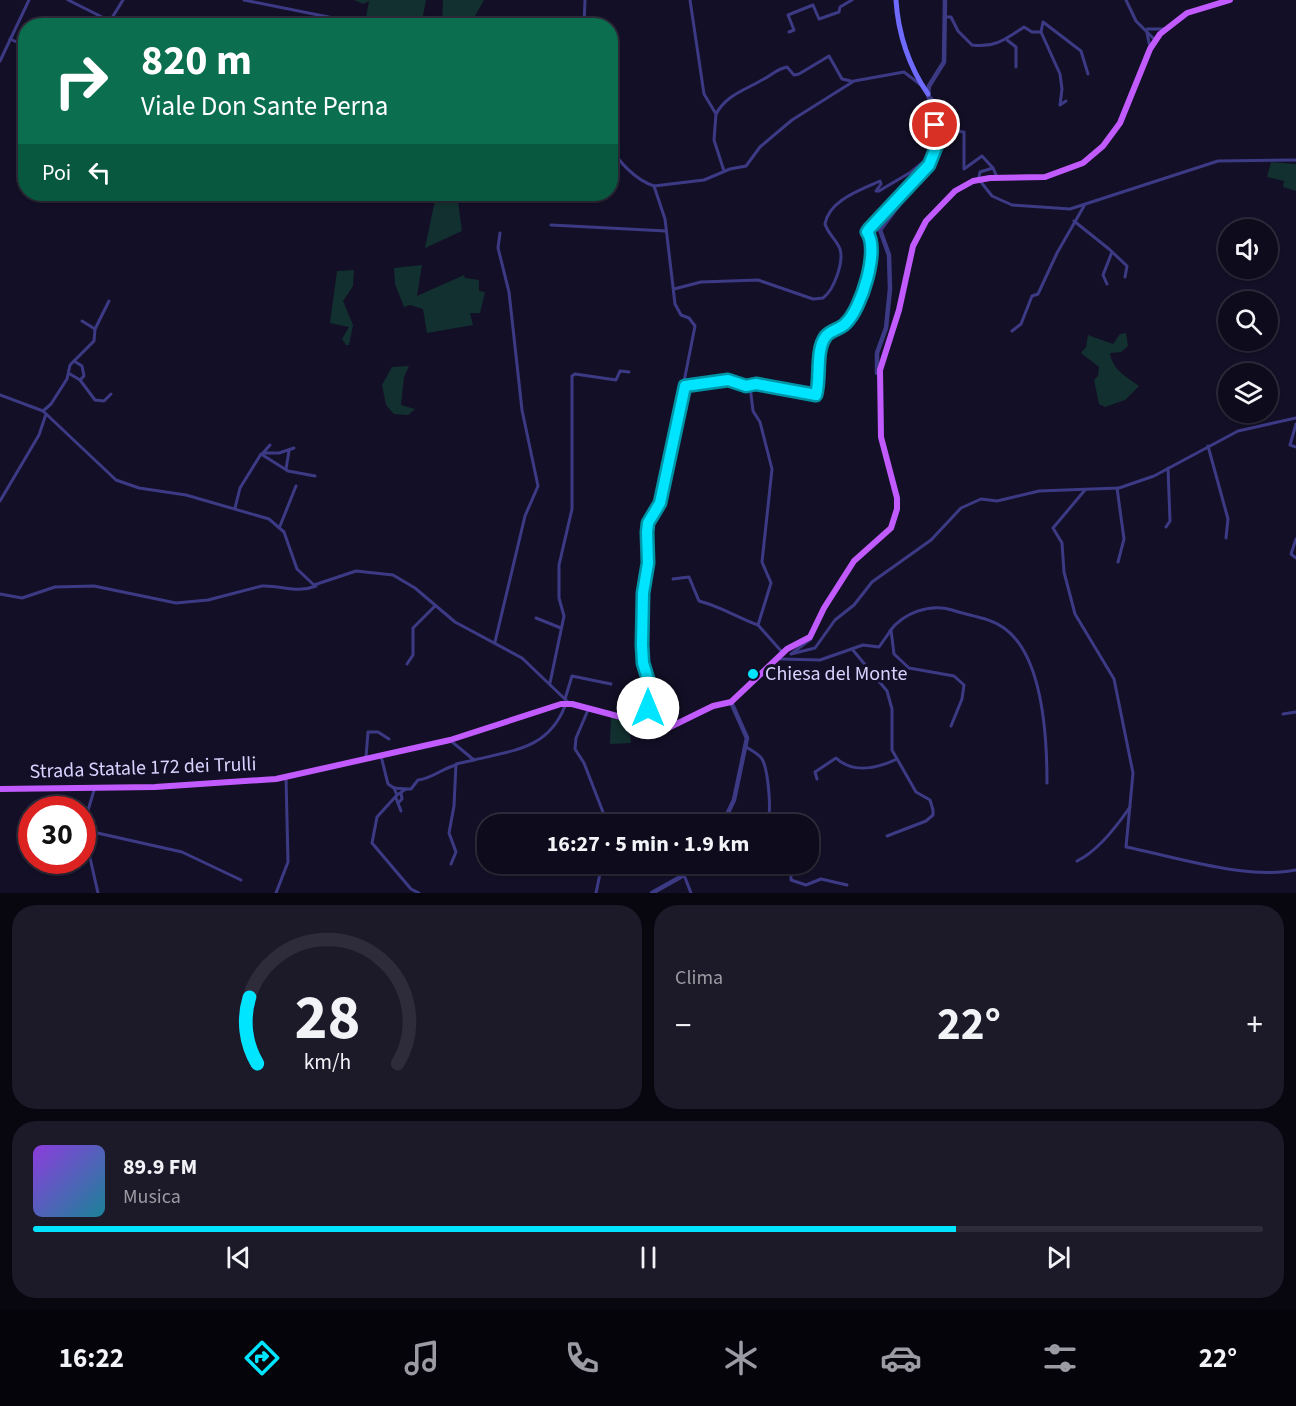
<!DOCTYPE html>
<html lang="it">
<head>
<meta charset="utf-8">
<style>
  body { margin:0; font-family:"Source Sans 3",sans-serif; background:#1c1929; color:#f1f3f6; height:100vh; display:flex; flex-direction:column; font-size:22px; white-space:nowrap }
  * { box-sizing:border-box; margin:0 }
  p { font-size:20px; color:#9b9ba3 }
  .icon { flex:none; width:33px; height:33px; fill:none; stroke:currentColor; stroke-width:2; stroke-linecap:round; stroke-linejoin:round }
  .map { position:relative; height:893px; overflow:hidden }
  .panel { display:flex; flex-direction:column; gap:12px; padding:12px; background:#08060f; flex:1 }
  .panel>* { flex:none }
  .top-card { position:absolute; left:18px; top:18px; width:600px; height:183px; border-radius:24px; box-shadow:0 2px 4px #0004,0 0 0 2px #2e2b3b; background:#0b6e4f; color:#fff; overflow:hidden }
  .tools { position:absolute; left:1218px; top:219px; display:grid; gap:12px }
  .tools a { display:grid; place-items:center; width:60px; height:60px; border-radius:50%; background:#0e0b1c; box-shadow:0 2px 4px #0004,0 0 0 2px #2e2b3b; font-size:30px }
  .speed { position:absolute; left:18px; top:796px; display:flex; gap:12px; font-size:30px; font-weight:700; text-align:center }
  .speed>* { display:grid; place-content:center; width:78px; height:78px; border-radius:50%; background:#0e0b1c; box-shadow:0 2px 4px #0004,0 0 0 2px #2e2b3b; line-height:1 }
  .speed .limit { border:9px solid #d22; background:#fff; color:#111 }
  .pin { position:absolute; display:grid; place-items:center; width:51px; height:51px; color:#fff; margin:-26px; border:3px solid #fff; border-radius:50%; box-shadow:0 2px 6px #0007 }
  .me { position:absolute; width:66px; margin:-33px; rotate:0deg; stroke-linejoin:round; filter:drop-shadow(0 0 4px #0008) }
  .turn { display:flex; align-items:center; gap:21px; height:126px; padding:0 24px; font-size:27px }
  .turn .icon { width:78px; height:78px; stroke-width:2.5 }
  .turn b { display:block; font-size:42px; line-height:51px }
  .then { display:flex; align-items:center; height:57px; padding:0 24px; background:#0003; gap:12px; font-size:22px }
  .big { font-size:45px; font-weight:700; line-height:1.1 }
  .panel .widget { flex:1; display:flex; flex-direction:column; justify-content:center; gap:9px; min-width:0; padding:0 21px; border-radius:24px; background:#1c1929 }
  .panel .dial { align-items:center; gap:0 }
  .dial svg { height:156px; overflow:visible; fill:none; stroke:#2e2b3b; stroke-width:7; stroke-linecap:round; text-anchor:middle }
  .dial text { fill:#f1f3f6; stroke:none }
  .song { display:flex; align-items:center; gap:18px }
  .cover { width:72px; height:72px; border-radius:9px; background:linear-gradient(135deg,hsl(270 70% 55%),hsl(190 70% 35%)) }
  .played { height:6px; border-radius:3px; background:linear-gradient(90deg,#00e5ff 75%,#2e2b3b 75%) }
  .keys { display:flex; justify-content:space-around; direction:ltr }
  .heat { display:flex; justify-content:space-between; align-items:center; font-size:33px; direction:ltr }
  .panel .tiles { flex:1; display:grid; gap:12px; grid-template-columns:1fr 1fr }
  .widget:last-child { grid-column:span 2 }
  .trip { position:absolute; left:477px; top:814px; width:342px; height:60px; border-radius:24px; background:#0e0b1c; box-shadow:0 2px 4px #0004,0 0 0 2px #2e2b3b; font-weight:700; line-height:60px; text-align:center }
  .menu { display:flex; height:96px; justify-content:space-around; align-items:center; background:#06040b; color:#9b9ba3 }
  .menu .icon { width:42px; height:42px }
  .menu .current { color:#00e5ff }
  .menu b { font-size:27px; color:#f1f3f6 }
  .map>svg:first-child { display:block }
  .green { fill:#12302f }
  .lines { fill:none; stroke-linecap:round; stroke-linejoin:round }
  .minor { stroke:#3d3a85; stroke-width:3 }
  .tertiary { stroke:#3d3a85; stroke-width:4.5 }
  .secondary { stroke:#6f6bff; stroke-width:5 }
  .primary { stroke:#c25bff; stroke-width:6 }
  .route-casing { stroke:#0095a6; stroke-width:15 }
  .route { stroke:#00e5ff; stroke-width:10 }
  .poi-dot { fill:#00e5ff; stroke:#130f26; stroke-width:2 }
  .labels { text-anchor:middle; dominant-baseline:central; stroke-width:6; stroke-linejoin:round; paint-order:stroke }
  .poi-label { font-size:20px; fill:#d9d4ff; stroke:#130f26; text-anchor:start }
  .street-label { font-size:20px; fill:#d9d4ff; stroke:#130f26 }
</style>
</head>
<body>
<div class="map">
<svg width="1296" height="893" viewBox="0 0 1296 893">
  <rect width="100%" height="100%" fill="#130f26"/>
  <g class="green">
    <path d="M 354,0 L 426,0 L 421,26 L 365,23 L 369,1 L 363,4 Z"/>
    <path d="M 443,0 L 484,0 L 475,16 L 469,19 L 471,25 L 442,26 Z"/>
    <path d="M 1271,162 L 1296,164 L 1296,191 L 1283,187 L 1284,181 L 1267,177 Z"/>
    <path d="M 417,194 L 457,194 L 462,231 L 425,248 L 435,200 L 416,196 Z"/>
    <path d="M 422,265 L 417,296 L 464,275 L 465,278 L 479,280 L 479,291 L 485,292 L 480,313 L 470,313 L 473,325 L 427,333 L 423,309 L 410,305 L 404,307 L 395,284 L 394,268 Z"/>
    <path d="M 354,270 L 353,286 L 343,301 L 353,325 L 349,345 L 346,345 L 342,339 L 349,327 L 330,323 L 337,271 Z"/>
    <path d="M 1126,333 L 1128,346 L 1121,352 L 1110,353 C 1113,371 1126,376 1139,386 L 1125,400 L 1105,407 L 1099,404 L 1094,380 L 1098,376 L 1099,367 L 1081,353 L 1086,347 L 1088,335 L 1113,344 L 1120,334 Z"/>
    <path d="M 409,366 L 404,377 L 401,405 L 415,409 L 408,415 L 394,414 L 386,405 L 382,385 L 392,367 Z"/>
    <path d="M 611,717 L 628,721 L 631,743 L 610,744 Z"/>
  </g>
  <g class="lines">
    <g class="minor">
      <path d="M 68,0 L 110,21 L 123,0"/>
      <path d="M 244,0 L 373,26"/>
      <path d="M 690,0 L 704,94 L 716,114 L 714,140 L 724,171"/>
      <path d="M 1126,0 L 1136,21 L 1155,40"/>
      <path d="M 945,17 L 951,17 L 958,31 L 972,45 C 995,48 1006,39 1024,27 L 1032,32 L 1041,32 L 1060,74 L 1062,89 L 1060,105 L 1066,101"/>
      <path d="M 584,26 L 585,0"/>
      <path d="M 1147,29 L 1164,29"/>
      <path d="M 789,32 L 794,30 L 788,15 L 813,5 L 819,19 L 839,12 L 840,7 L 852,0"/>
      <path d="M 1041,32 L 1043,22 L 1081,51 L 1088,74"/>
      <path d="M 1147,33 L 1150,47"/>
      <path d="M 10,39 L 26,46"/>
      <path d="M 1007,40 L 1016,47 L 1016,67"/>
      <path d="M 0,61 L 29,0"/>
      <path d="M 928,95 L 949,115 L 955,131 L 964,132 L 964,169 L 982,156 L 993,168"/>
      <path d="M 716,114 C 726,95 745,90 762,80 C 771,76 776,69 787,67 L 794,75 L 799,74 L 829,56 L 842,79 L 851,81"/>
      <path d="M 610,145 C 618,162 636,180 654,186"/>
      <path d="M 979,177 L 980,172 L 993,168 L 997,177"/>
      <path d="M 981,182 L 992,196 L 1012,205 L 1070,209 L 1218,161 L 1296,160"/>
      <path d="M 654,186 L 704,180 L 730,169 L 746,166 L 760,147 L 792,120 L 854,81 L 904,72 L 921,85"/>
      <path d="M 1074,221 L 1109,249 L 1127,266 L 1125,277"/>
      <path d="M 551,225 L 666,231"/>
      <path d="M 1107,284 L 1103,275 L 1112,252"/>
      <path d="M 674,289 L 701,282 L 758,280 L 813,299 L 823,298 C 834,290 844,262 840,249 C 836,239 828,234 825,224 C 829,200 861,190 880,181 L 881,184 L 876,191 L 879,191 L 911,172 L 934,153"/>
      <path d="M 82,321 L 95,329"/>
      <path d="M 1012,331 L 1021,324 L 1032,296 L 1038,294 L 1057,253 L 1084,206"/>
      <path d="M 70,374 L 80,380 L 84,376 L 82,366 L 74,361"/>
      <path d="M 80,380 L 95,400 L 104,401 L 111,394"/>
      <path d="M 685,386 L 728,380 L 746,386 L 756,384 L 816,395 C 821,378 815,350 826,336 C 831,330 841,329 846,323 C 861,308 880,251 867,232 L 869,229 L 913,185"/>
      <path d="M 750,386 L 753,411 L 760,422 L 772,469 L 762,562 L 771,583 L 758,625 L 782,652"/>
      <path d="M 0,395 L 43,411 L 116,480 L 139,488 L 186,495 L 269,519 L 284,532 L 297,569 L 314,585 L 356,571 L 393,575 L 415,588 L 455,622 L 522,658 L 568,702"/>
      <path d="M 43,411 L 51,404 L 67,379 L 70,365 L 94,341 L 95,329 L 109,301"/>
      <path d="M 1296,424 L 1290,445 L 1296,447"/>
      <path d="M 270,445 L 263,453 L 279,453 L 294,448"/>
      <path d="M 1208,446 L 1228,519 L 1226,538"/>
      <path d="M 286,469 L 289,451"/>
      <path d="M 1117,488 L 1124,539 L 1118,562"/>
      <path d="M 1085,490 L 1053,528 L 1062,543 L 1064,572 L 1075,614 L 1114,679 L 1133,773 L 1126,847 C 1176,857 1246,880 1296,870"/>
      <path d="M 0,501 L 39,435 L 46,414"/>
      <path d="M 235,508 L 240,488 L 261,454 L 288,471 L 315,476"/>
      <path d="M 280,526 L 296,486"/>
      <path d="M 1166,527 L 1170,521 L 1168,468"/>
      <path d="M 1296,539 L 1291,554 L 1296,558"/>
      <path d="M 673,579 L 689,577 L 699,601 C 720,606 738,618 758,625"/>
      <path d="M 0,594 L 22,598 L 55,587 L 94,586 L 176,603 L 208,600 L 262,586 C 282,585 296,594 316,586"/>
      <path d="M 536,618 L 561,628"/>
      <path d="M 890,631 C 903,613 930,603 952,610 C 969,616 989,617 1004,628 C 1043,656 1047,738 1047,783"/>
      <path d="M 811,639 L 791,654 L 815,648 L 835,620 L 854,605 L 872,582 L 931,540 L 961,508 L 981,499 L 997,501 L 1039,491 L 1119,488 L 1154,476 L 1238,431 L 1296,418"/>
      <path d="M 495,642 L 525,516 L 538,486 L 522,410 L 509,292 L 498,248 L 500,233"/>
      <path d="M 852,649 L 887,691 L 892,709 L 892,750 L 916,792 L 930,800 L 933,810 L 933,815 L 926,821 L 887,836"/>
      <path d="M 780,659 L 820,660 L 863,645 L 879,647 L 891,630 L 894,654 L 909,668 L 954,676 L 964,685 L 962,699 L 951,726"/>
      <path d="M 407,664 L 413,655 L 413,628 L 435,606"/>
      <path d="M 550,683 L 564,616 L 559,598 L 559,565 L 572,509 L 572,376 L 575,374 L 616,380 L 620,371 L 629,372"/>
      <path d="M 565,699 L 572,676 L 611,684"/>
      <path d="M 588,710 L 576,738 L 575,749 L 584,763 L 608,825"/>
      <path d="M 1283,714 L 1296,712"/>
      <path d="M 640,721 C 659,685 644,682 642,646 L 648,523 L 660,503 L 695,326 L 689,318 L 681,315 L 675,304 L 665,219 L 654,186"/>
      <path d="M 451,741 L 474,760 C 514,750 548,749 565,706"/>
      <path d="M 746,747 C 751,750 759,754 762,759 C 768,769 773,816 766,825"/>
      <path d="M 381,756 L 388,784 L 394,788 L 397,795 L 377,817 L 372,843 L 411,889 L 419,893"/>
      <path d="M 366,757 L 368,732 L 378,732 L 389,739"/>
      <path d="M 817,779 L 815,772 L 836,758 C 853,774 878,768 897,759"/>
      <path d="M 95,787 L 83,827 L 98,893"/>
      <path d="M 394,788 L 406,789 L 397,795"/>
      <path d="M 406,789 L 411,789 L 418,780 C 431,779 443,768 456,765"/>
      <path d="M 396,798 L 401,811"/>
      <path d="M 398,803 L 402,799 L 401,793"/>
      <path d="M 84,830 L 182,852 L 241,880"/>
      <path d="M 1077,861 C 1098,851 1117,826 1130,807"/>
      <path d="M 451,864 L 456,852 L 449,833 L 454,806 L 456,764 L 474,760"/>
      <path d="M 786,864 L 791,870 L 791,880 L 806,885 L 821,879 L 847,885"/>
      <path d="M 684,875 L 691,893"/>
      <path d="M 276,893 L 288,862 L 286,777"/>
      <path d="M 596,893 L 602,864"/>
    </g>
    <g class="tertiary">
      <path d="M 877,373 L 877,353 L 886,328 L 890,289 L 889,255 L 880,230 L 929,165 L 939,140 L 928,94 L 929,86 L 944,62 L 945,0"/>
      <path d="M 722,825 L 734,800 L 747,738 L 731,702"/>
      <path d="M 652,893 L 684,875 L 694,864"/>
    </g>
    <path class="secondary" d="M 896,0 C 898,33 909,67 928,94"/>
    <path class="primary" d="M 0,789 L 155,787 L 276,779 L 450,740 L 561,704 L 572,704 L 666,729 L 713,706 L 731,702 L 787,649 L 810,637 L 824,608 L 854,561 L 891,528 L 897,509 L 897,498 L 881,437 L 880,370 L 899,310 L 913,246 L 926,221 L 955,191 L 973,181 L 990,178 L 1045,177 L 1083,163 L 1103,146 L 1120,123 L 1150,49 L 1160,34 L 1187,13 L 1230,0"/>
  </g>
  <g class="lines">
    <defs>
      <path id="route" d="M 648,708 L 652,692 L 643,663 L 642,645 L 643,593 L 648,563 L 647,532 L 648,523 L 660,503 L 685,386 L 728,380 L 746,386 L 756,384 L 816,395 C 821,378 815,350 826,336 C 831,330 841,329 846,323 C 861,309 880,250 867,232 L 869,229 L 929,165 L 939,140 L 935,125"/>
    </defs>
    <use href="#route" class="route-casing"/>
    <use href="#route" class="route"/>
  </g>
  <circle class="poi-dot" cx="753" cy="674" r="6"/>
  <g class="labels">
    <g class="poi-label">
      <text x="765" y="674">Chiesa del Monte</text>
    </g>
    <g class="street-label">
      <text transform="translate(143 768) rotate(-2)">Strada Statale 172 dei Trulli</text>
    </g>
  </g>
</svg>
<div class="tools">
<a><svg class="icon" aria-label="sound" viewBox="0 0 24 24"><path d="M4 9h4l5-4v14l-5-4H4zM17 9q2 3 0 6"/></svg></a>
<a><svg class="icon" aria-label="search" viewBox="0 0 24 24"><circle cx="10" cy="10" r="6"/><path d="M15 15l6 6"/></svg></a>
<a><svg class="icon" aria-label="layers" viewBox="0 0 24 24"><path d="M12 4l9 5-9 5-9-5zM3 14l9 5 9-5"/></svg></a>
</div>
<div class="speed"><div class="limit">30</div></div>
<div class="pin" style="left:935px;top:125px;background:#d93025"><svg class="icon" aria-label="arrive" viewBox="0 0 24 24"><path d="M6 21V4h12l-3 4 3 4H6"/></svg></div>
<svg class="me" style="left:648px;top:708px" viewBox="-20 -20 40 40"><circle r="19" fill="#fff"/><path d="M0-13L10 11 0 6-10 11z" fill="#00e5ff"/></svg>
<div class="trip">16:27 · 5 min · 1.9 km</div>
<div class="top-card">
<div class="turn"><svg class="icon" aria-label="right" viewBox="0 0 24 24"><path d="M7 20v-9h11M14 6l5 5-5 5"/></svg><div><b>820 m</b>Viale Don Sante Perna</div></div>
<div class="then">Poi<svg class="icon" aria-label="left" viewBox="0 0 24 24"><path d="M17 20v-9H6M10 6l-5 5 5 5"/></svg></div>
</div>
</div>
<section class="panel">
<div class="tiles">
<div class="widget dial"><svg viewBox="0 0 100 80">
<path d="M14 69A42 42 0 1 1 86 69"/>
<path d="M14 69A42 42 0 0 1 10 35" stroke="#00e5ff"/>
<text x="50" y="56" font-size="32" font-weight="700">28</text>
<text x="50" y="72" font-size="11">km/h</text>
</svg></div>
<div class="widget"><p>Clima</p>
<div class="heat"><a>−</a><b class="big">22°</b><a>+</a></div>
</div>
<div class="widget">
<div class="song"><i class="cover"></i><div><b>89.9 FM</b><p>Musica</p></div></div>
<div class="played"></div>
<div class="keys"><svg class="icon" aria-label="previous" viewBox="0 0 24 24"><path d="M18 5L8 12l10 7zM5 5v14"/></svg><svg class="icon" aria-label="pause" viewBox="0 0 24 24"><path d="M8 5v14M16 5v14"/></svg><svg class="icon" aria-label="next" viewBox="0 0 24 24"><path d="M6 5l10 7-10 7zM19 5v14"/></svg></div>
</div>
</div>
</section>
<nav class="menu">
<b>16:22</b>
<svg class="icon current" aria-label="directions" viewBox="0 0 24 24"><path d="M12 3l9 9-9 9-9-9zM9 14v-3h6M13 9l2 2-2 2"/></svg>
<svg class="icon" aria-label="music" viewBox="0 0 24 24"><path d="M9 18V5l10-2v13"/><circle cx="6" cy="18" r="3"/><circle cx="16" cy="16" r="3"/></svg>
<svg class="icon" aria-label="phone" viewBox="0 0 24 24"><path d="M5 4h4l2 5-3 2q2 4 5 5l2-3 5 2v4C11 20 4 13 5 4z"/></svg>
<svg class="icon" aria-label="climate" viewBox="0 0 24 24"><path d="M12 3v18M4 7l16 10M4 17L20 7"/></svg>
<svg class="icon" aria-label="car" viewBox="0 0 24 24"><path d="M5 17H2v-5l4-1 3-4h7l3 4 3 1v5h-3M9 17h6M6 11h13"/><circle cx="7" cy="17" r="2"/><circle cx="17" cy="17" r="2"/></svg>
<svg class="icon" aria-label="filters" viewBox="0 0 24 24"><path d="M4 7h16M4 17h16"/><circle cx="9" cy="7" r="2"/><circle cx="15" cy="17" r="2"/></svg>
<b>22°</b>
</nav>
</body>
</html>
